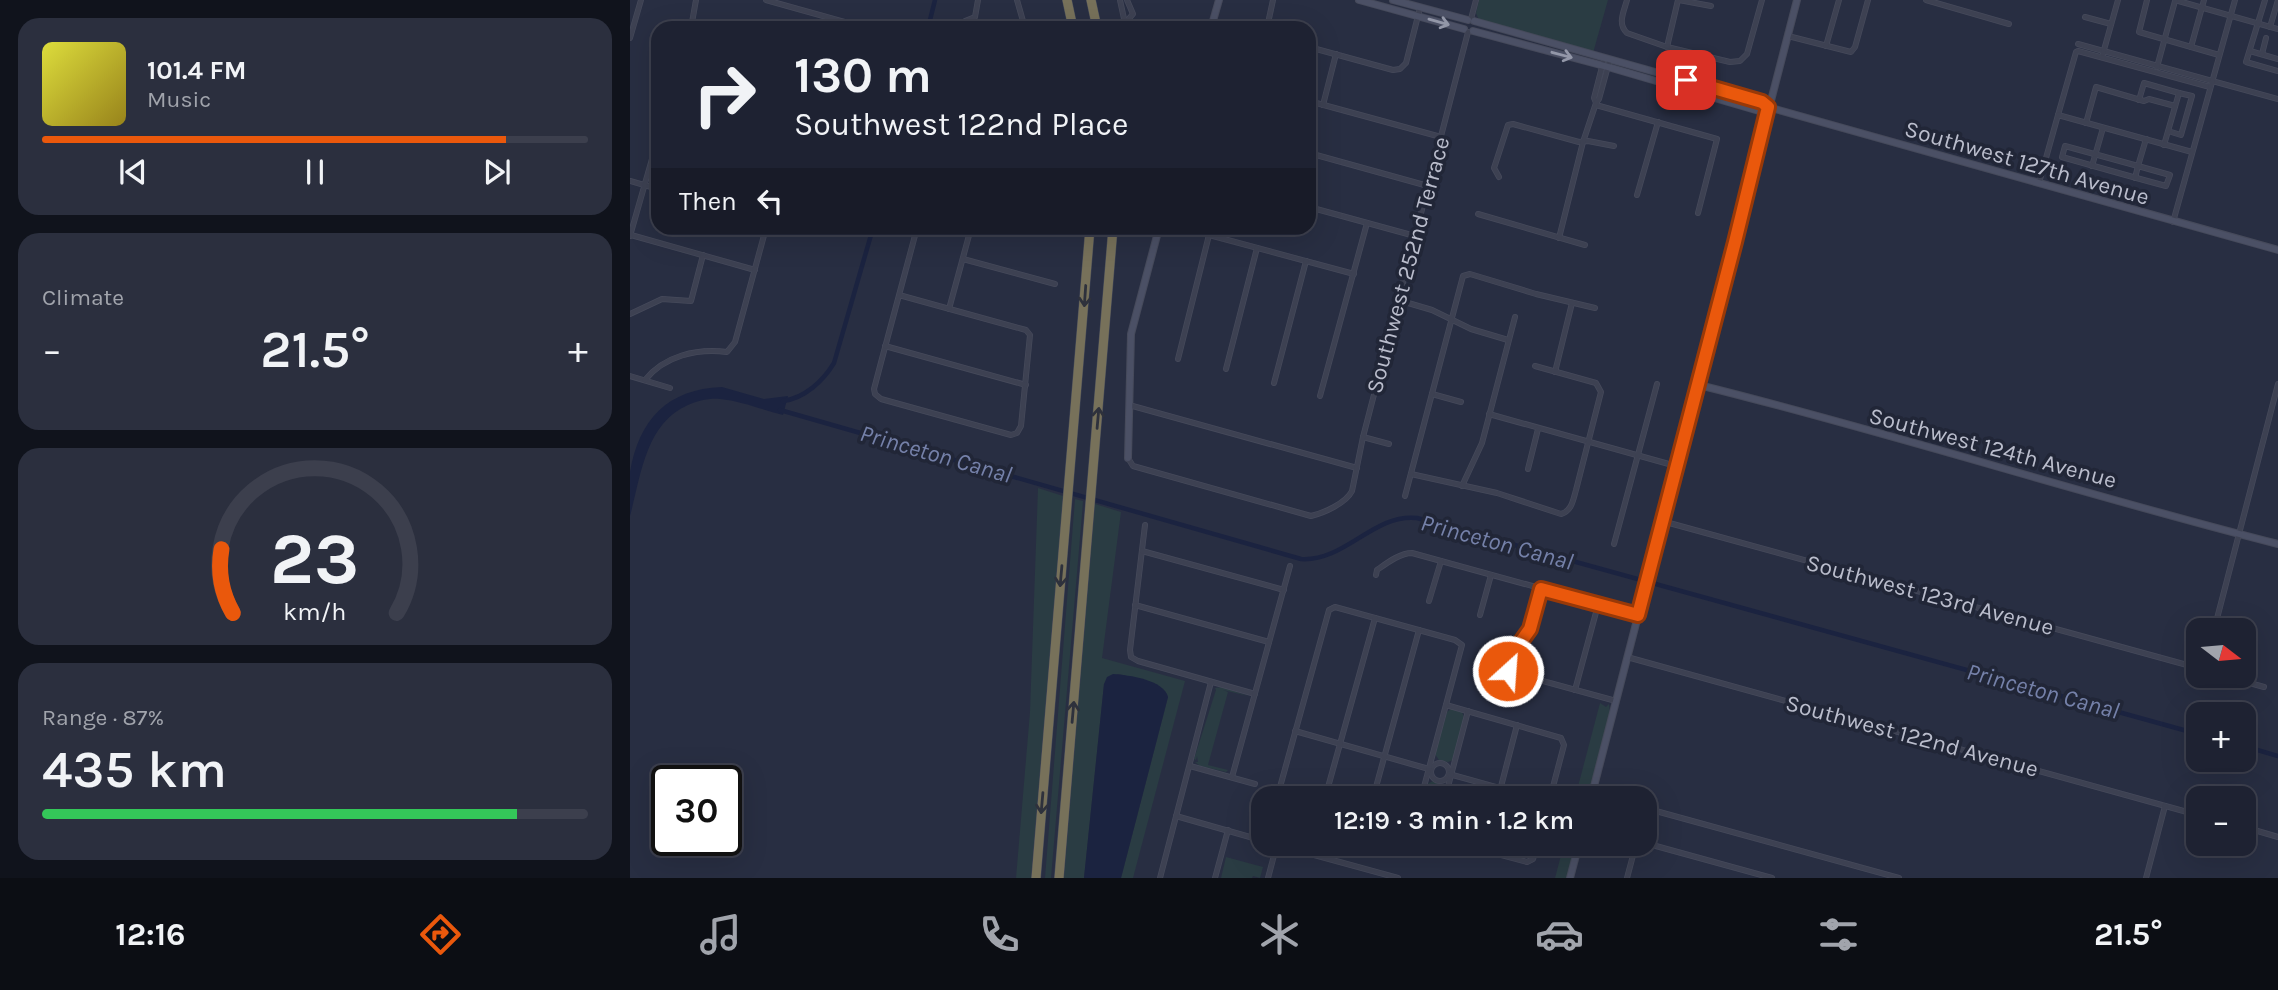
<!DOCTYPE html>
<html lang="en">
<head>
<meta charset="utf-8">
<style>
  body { margin:0; font-family:Karla,sans-serif; background:#2b2f3e; color:#f1f3f6; height:100vh; display:flex; flex-direction:column; font-size:26px; white-space:nowrap }
  * { box-sizing:border-box; margin:0 }
  p { font-size:23px; color:#a1a4ac }
  .icon { flex:none; width:38px; height:38px; fill:none; stroke:currentColor; stroke-width:2; stroke-linecap:round; stroke-linejoin:round }
  .map { position:relative; flex:1; overflow:hidden }
  .sheet { display:flex; flex-direction:column; gap:18px; padding:18px; background:#10131c; width:630px }
  .sheet>* { flex:none }
  .banner { position:absolute; left:21px; top:21px; width:665px; height:214px; border-radius:21px; box-shadow:0 7px 28px #0002,0 0 0 2px #3c3f4d; background:#1e2232; color:#f1f3f6; overflow:hidden }
  .needle { width:46px; rotate:106deg }
  .fabs { position:absolute; left:1556px; top:618px; display:grid; gap:14px }
  .fabs a { display:grid; place-items:center; width:70px; height:70px; border-radius:14px; background:#1e2232; box-shadow:0 7px 28px #0002,0 0 0 2px #3c3f4d; font-size:35px }
  .speed { position:absolute; left:21px; top:765px; display:flex; gap:14px; font-size:35px; font-weight:700; text-align:center }
  .speed>* { display:grid; place-content:center; width:91px; height:91px; border-radius:50%; background:#1e2232; box-shadow:0 7px 28px #0002,0 0 0 2px #3c3f4d; line-height:1 }
  .speed .limit { border:4px solid #111; border-radius:10px; background:#fff; color:#111 }
  .pin { position:absolute; display:grid; place-items:center; width:60px; height:60px; color:#fff; margin:-30px; border-radius:14px; box-shadow:0 4px 10px #0006 }
  .me { position:absolute; width:77px; margin:-38px; rotate:26deg; stroke-linejoin:round; filter:drop-shadow(0 0 5px #0008) }
  .turn { display:flex; align-items:center; gap:24px; height:147px; padding:0 28px; font-size:32px }
  .turn .icon { width:91px; height:91px; stroke-width:2.5 }
  .turn b { display:block; font-size:49px; line-height:60px }
  .then { display:flex; align-items:center; height:66px; padding:0 28px; background:#0003; gap:14px; font-size:26px }
  .big { font-size:52px; font-weight:600; line-height:1.1 }
  .sheet .tile { flex:1; display:flex; flex-direction:column; justify-content:center; gap:10px; min-width:0; padding:0 24px; border-radius:21px; background:#2b2f3e }
  .sheet .dial { align-items:center; gap:0 }
  .dial svg { height:182px; overflow:visible; fill:none; stroke:#3c3f4d; stroke-width:7; stroke-linecap:round; text-anchor:middle }
  .dial text { fill:#f1f3f6; stroke:none }
  .song { display:flex; align-items:center; gap:21px }
  .cover { width:84px; height:84px; border-radius:10px; background:linear-gradient(135deg,hsl(60 70% 55%),hsl(50 70% 35%)) }
  .played { height:7px; border-radius:4px; background:linear-gradient(90deg,#ea580c 85%,#3c3f4d 85%) }
  .keys { display:flex; justify-content:space-around; direction:ltr }
  .heat { display:flex; justify-content:space-between; align-items:center; font-size:38px; direction:ltr }
  .charge { height:10px; border-radius:5px; background:linear-gradient(90deg,#34c759 87%,#3c3f4d 0) }
  .trip { position:absolute; left:621px; top:786px; width:406px; height:70px; border-radius:21px; background:#1e2232; box-shadow:0 7px 28px #0002,0 0 0 2px #3c3f4d; font-weight:600; line-height:70px; text-align:center }
  .menu { display:flex; height:112px; justify-content:space-around; align-items:center; background:#0c0e14; color:#a1a4ac }
  .menu .icon { width:49px; height:49px }
  .menu .active { color:#ea580c }
  .menu b { font-size:32px; color:#f1f3f6 }
  main { display:flex; flex:1; min-height:0 }
  .map>svg:first-child { display:block }
  .green { fill:#2a3c43 }
  .water { fill:#1b2340 }
  .lines { fill:none; stroke-linecap:round; stroke-linejoin:round }
  .canal { stroke:#1b2340; stroke-width:4.5 }
  .street-casing { stroke:#464a5b; stroke-width:6 }
  .secondary-casing { stroke:#464a5b; stroke-width:8 }
  .highway-casing { stroke:#444959; stroke-width:10 }
  .street { stroke:#3d4152; stroke-width:4.5 }
  .secondary { stroke:#4b5065; stroke-width:6 }
  .highway { stroke:#77715a; stroke-width:9 }
  .oneway { stroke:#9397a8 }
  .oneway2 { stroke:#2e313c }
  .route-casing { stroke:#983908; stroke-width:18 }
  .route { stroke:#ea580c; stroke-width:12 }
  .labels { text-anchor:middle; dominant-baseline:central; stroke-width:7; stroke-linejoin:round; paint-order:stroke }
  .street-label { font-size:23px; fill:#babdcc; stroke:#212637 }
  .water-label { font-size:24px; font-style:italic; fill:#7581a9; stroke:#212637 }
</style>
</head>
<body>
<main>
<section class="sheet">
<div class="tile">
<div class="song"><i class="cover"></i><div><b>101.4 FM</b><p>Music</p></div></div>
<div class="played"></div>
<div class="keys"><svg class="icon" aria-label="previous" viewBox="0 0 24 24"><path d="M18 5L8 12l10 7zM5 5v14"/></svg><svg class="icon" aria-label="pause" viewBox="0 0 24 24"><path d="M8 5v14M16 5v14"/></svg><svg class="icon" aria-label="next" viewBox="0 0 24 24"><path d="M6 5l10 7-10 7zM19 5v14"/></svg></div>
</div>
<div class="tile"><p>Climate</p>
<div class="heat"><a>−</a><b class="big">21.5°</b><a>+</a></div>
</div>
<div class="tile dial"><svg viewBox="0 0 100 80">
<path d="M14 69A42 42 0 1 1 86 69"/>
<path d="M14 69A42 42 0 0 1 9 41" stroke="#ea580c"/>
<text x="50" y="56" font-size="32" font-weight="700">23</text>
<text x="50" y="72" font-size="11">km/h</text>
</svg></div>
<div class="tile"><p>Range · 87%</p><b class="big">435 km</b><div class="charge"></div></div>
</section>
<div class="map">
<svg width="1648" height="878" viewBox="0 0 1648 878">
  <rect width="100%" height="100%" fill="#282e42"/>
  <g class="green">
    <path d="M 849,0 L 978,0 L 963,53 L 849,20 L 846,13 Z"/>
    <path d="M 408,488 L 433,496 L 401,878 L 386,878 L 400,712 Z"/>
    <path d="M 445,499 L 453,501 L 452,514 L 421,878 L 415,878 Z"/>
    <path d="M 465,504 L 491,512 L 472,658 L 555,681 L 503,878 L 491,878 L 538,697 C 533,680 503,678 488,674 L 474,684 L 454,878 L 434,878 Z"/>
    <path d="M 592,687 L 618,696 L 593,690 L 598,692 L 578,765 L 570,763 L 598,770 L 596,772 L 570,766 L 565,762 L 568,762 L 567,756 L 566,760 L 564,759 L 586,690 L 585,688 Z"/>
    <path d="M 970,703 L 976,707 L 979,704 L 980,713 L 958,798 L 945,798 Z"/>
    <path d="M 821,709 L 832,712 L 834,717 L 823,760 L 818,762 L 809,760 L 805,754 L 817,712 Z"/>
    <path d="M 803,781 L 815,786 L 813,798 L 793,798 L 797,784 Z"/>
    <path d="M 934,844 L 946,844 L 937,878 L 925,878 Z"/>
    <path d="M 596,857 L 633,867 L 630,878 L 623,876 L 622,878 L 591,878 Z"/>
  </g>
  <g class="water">
    <path d="M 92,387 L 134,399 L 158,396 L 153,415 C 133,410 111,401 90,399 C 79,398 67,401 58,405 C 15,424 11,476 0,516 C 0,502 0,486 0,472 C 9,420 37,389 92,387 Z"/>
    <path d="M 483,674 C 499,675 534,680 538,697 L 491,878 L 454,878 L 474,684 L 477,677 Z"/>
  </g>
  <g class="lines">
    <g class="canal">
      <path d="M 298,28 L 305,0"/>
      <path d="M 153,401 C 175,398 193,381 204,363 L 243,228"/>
      <path d="M 150,410 L 671,559 C 715,562 744,513 787,518 L 1568,734"/>
      <path d="M 1614,746 L 1648,756"/>
    </g>
    <defs>
      <g id="street">
        <path d="M 136,0 L 236,28"/>
        <path d="M 387,0 L 395,28"/>
        <path d="M 490,0 L 496,28"/>
        <path d="M 997,0 C 994,11 987,24 997,33 L 1037,47 L 1100,62 L 1110,61 L 1117,54 L 1132,0"/>
        <path d="M 1049,0 L 1081,6"/>
        <path d="M 1296,0 L 1379,24"/>
        <path d="M 1517,0 L 1509,32 L 1589,55"/>
        <path d="M 1545,0 L 1648,29"/>
        <path d="M 1635,0 L 1616,62 L 1648,71"/>
        <path d="M 1455,17 L 1481,24"/>
        <path d="M 841,19 L 846,0"/>
        <path d="M 335,21 L 345,17 L 348,0"/>
        <path d="M 495,23 L 503,14 L 497,0"/>
        <path d="M 1640,27 L 1648,0"/>
        <path d="M 61,28 L 66,0"/>
        <path d="M 637,28 L 643,0"/>
        <path d="M 1158,36 L 1221,52 L 1225,47 L 1238,0"/>
        <path d="M 0,38 L 11,0"/>
        <path d="M 1448,44 L 1648,99"/>
        <path d="M 1196,46 L 1209,0"/>
        <path d="M 679,47 L 763,70 L 770,69 L 776,63 L 790,8"/>
        <path d="M 1037,47 L 1048,0"/>
        <path d="M 1561,47 L 1574,0"/>
        <path d="M 1620,51 L 1648,59"/>
        <path d="M 1632,54 L 1636,38"/>
        <path d="M 1472,57 L 1488,0"/>
        <path d="M 1527,67 L 1545,1"/>
        <path d="M 1509,100 L 1514,83 L 1549,93"/>
        <path d="M 679,101 L 811,137"/>
        <path d="M 966,103 L 964,98 L 973,63"/>
        <path d="M 693,105 L 706,54"/>
        <path d="M 966,105 L 1087,139 L 1068,213"/>
        <path d="M 1428,115 L 1446,52 L 1448,51 L 1580,87"/>
        <path d="M 1456,123 L 1466,87 L 1514,101 L 1519,99 L 1545,106"/>
        <path d="M 1534,145 L 1549,93 L 1562,96 L 1551,135 L 1538,131"/>
        <path d="M 679,153 L 798,186"/>
        <path d="M 1462,166 L 1473,128"/>
        <path d="M 869,177 L 864,168 L 878,125 L 883,124 L 949,142 L 958,141 L 984,146"/>
        <path d="M 1505,178 L 1508,166 L 1435,146 L 1432,157 C 1467,167 1502,177 1536,186 L 1540,175 L 1508,166 L 1516,139"/>
        <path d="M 0,181 L 28,189"/>
        <path d="M 1409,183 L 1428,115 L 1562,152"/>
        <path d="M 1007,195 L 1028,122"/>
        <path d="M 679,207 L 785,236"/>
        <path d="M 848,214 L 955,245"/>
        <path d="M 1543,222 L 1605,0"/>
        <path d="M 553,228 L 724,274"/>
        <path d="M 1,235 L 125,270"/>
        <path d="M 0,236 L 28,138"/>
        <path d="M 929,238 L 953,142 L 966,103 L 969,99 L 980,59"/>
        <path d="M 333,259 L 425,284"/>
        <path d="M 269,295 L 396,330 L 400,335 L 391,426 L 387,433 L 381,435 L 251,399 L 245,394 L 244,389 C 258,335 273,281 287,228"/>
        <path d="M 768,300 L 802,310 L 841,329 L 878,340"/>
        <path d="M 319,309 L 341,228"/>
        <path d="M 0,314 L 32,299 L 61,301 L 73,255"/>
        <path d="M 255,346 L 396,385"/>
        <path d="M 548,359 L 579,235"/>
        <path d="M 596,369 L 627,248"/>
        <path d="M 925,372 L 942,303"/>
        <path d="M 0,376 L 40,388"/>
        <path d="M 15,380 C 34,356 67,348 97,352 L 105,342 L 136,228"/>
        <path d="M 644,383 L 676,261"/>
        <path d="M 802,394 L 831,402"/>
        <path d="M 690,396 L 737,223"/>
        <path d="M 499,405 L 727,468"/>
        <path d="M 859,414 L 1046,466"/>
        <path d="M 733,437 L 759,444"/>
        <path d="M 498,458 L 503,466 L 681,516 C 694,513 716,503 722,491 L 733,437 L 838,32"/>
        <path d="M 898,469 L 908,429"/>
        <path d="M 781,474 L 867,493 L 931,514 C 942,511 943,500 946,490 L 971,392 L 966,383 L 905,366"/>
        <path d="M 832,486 L 852,443 L 885,317"/>
        <path d="M 775,496 L 833,276 L 840,274 L 906,294 L 965,308"/>
        <path d="M 1032,521 L 1568,668"/>
        <path d="M 515,525 L 500,650 L 501,657 L 508,661 L 625,694"/>
        <path d="M 984,544 L 1027,384"/>
        <path d="M 512,551 L 654,590"/>
        <path d="M 746,575 L 747,570 C 757,563 770,553 782,553 L 1008,615"/>
        <path d="M 799,601 L 811,561"/>
        <path d="M 505,605 L 639,642"/>
        <path d="M 850,615 L 861,575"/>
        <path d="M 1584,630 L 1648,384"/>
        <path d="M 997,657 L 1568,815"/>
        <path d="M 854,665 L 986,701"/>
        <path d="M 878,671 L 884,651 L 900,629 L 911,589"/>
        <path d="M 1595,676 L 1634,687"/>
        <path d="M 945,690 L 968,605"/>
        <path d="M 816,705 L 931,738 L 934,745 L 920,798"/>
        <path d="M 665,731 L 799,769"/>
        <circle cx="810" cy="772" r="9"/>
        <path d="M 560,766 L 625,784"/>
        <path d="M 819,774 L 906,798"/>
        <path d="M 602,777 L 660,566"/>
        <path d="M 962,795 L 975,798"/>
        <path d="M 665,798 L 653,794 L 650,787 L 699,610 L 705,607 L 825,640 L 832,645 L 791,798"/>
        <path d="M 695,798 L 745,618"/>
        <path d="M 743,798 L 789,630"/>
        <path d="M 815,798 L 838,711"/>
        <path d="M 868,798 L 887,725"/>
        <path d="M 1015,808 L 1269,878"/>
        <path d="M 546,816 L 634,841"/>
        <path d="M 1614,827 L 1648,837"/>
        <path d="M 1015,843 L 1142,878"/>
        <path d="M 644,844 L 768,878"/>
        <path d="M 830,844 L 897,862 L 903,859 L 908,844"/>
        <path d="M 530,878 L 581,682"/>
        <path d="M 585,878 L 598,830"/>
        <path d="M 638,878 L 647,844"/>
        <path d="M 997,878 L 1006,844"/>
        <path d="M 1516,878 L 1535,806"/>
      </g>
      <g id="secondary">
        <path d="M 729,0 L 834,29"/>
        <path d="M 763,0 L 838,20"/>
        <path d="M 844,21 L 1132,102 L 1138,107 L 1648,250"/>
        <path d="M 581,28 L 589,0"/>
        <path d="M 843,31 L 978,67 L 1129,111 L 1138,107"/>
        <path d="M 1069,385 C 1263,433 1454,495 1648,544"/>
        <path d="M 498,458 L 501,334 L 529,228"/>
        <path d="M 961,798 L 1167,0"/>
        <path d="M 940,878 L 949,844"/>
      </g>
      <g id="highway">
        <path d="M 437,0 L 443,28"/>
        <path d="M 461,0 L 467,28"/>
        <path d="M 406,878 L 460,228"/>
        <path d="M 429,878 L 483,228"/>
      </g>
    </defs>
    <use href="#street" class="street-casing"/>
    <use href="#secondary" class="secondary-casing"/>
    <use href="#highway" class="highway-casing"/>
    <use href="#street" class="street"/>
    <use href="#secondary" class="secondary"/>
    <use href="#highway" class="highway"/>
  </g>
  <defs><path id="oneway-shaft" d="M-6 0H5M1.5-3L5.5 0L1.5 3" fill="none" stroke-width="1.6" stroke-linecap="round" stroke-linejoin="round" transform="scale(1.75)"/></defs>
  <g class="oneway">
    <use href="#oneway-shaft" transform="translate(809 22) rotate(16)"/>
    <use href="#oneway-shaft" transform="translate(932 55) rotate(15)"/>
  </g>
  <g class="oneway2">
    <use href="#oneway-shaft" transform="translate(455 296) rotate(94)"/>
    <use href="#oneway-shaft" transform="translate(468 418) rotate(-85)"/>
    <use href="#oneway-shaft" transform="translate(431 576) rotate(95)"/>
    <use href="#oneway-shaft" transform="translate(443 712) rotate(-85)"/>
    <use href="#oneway-shaft" transform="translate(412 803) rotate(95)"/>
  </g>
  <g class="lines">
    <defs>
      <path id="route" d="M 878,671 L 883,653 L 900,629 L 911,589 L 1008,615 L 1105,242 L 1138,107 L 1132,102 L 1056,80"/>
    </defs>
    <use href="#route" class="route-casing"/>
    <use href="#route" class="route"/>
  </g>
  <g class="labels">
    <g class="street-label">
      <text transform="translate(1397 163) rotate(16)">Southwest 127th Avenue</text>
      <text transform="translate(778 265) rotate(-75)">Southwest 252nd Terrace</text>
      <text transform="translate(1363 448) rotate(15)">Southwest 124th Avenue</text>
      <text transform="translate(1300 595) rotate(15)">Southwest 123rd Avenue</text>
      <text transform="translate(1282 736) rotate(15)">Southwest 122nd Avenue</text>
    </g>
    <g class="water-label">
      <text transform="translate(306 454) rotate(16)">Princeton Canal</text>
      <text transform="translate(867 542) rotate(15)">Princeton Canal</text>
      <text transform="translate(1413 691) rotate(15)">Princeton Canal</text>
    </g>
  </g>
</svg>
<div class="fabs">
<a><svg class="needle" viewBox="-14 -14 28 28"><path d="M0-13l5 13h-10z" fill="#e53935"/><path d="M0 13l5-13h-10z" fill="#a1a4ac"/></svg></a>
<a>+</a>
<a>−</a>
</div>
<div class="speed"><div class="limit">30</div></div>
<div class="pin" style="left:1056px;top:80px;background:#d93025"><svg class="icon" aria-label="arrive" viewBox="0 0 24 24"><path d="M6 21V4h12l-3 4 3 4H6"/></svg></div>
<svg class="me" style="left:878px;top:671px" viewBox="-20 -20 40 40"><circle r="17" fill="#ea580c" stroke="#fff" stroke-width="3"/><path d="M0-11L8 9 0 5-8 9z" fill="#fff"/></svg>
<div class="trip">12:19 · 3 min · 1.2 km</div>
<div class="banner">
<div class="turn"><svg class="icon" aria-label="right" viewBox="0 0 24 24"><path d="M7 20v-9h11M14 6l5 5-5 5"/></svg><div><b>130 m</b>Southwest 122nd Place</div></div>
<div class="then">Then<svg class="icon" aria-label="left" viewBox="0 0 24 24"><path d="M17 20v-9H6M10 6l-5 5 5 5"/></svg></div>
</div>
</div>
</main>
<nav class="menu">
<b>12:16</b>
<svg class="icon active" aria-label="directions" viewBox="0 0 24 24"><path d="M12 3l9 9-9 9-9-9zM9 14v-3h6M13 9l2 2-2 2"/></svg>
<svg class="icon" aria-label="music" viewBox="0 0 24 24"><path d="M9 18V5l10-2v13"/><circle cx="6" cy="18" r="3"/><circle cx="16" cy="16" r="3"/></svg>
<svg class="icon" aria-label="phone" viewBox="0 0 24 24"><path d="M5 4h4l2 5-3 2q2 4 5 5l2-3 5 2v4C11 20 4 13 5 4z"/></svg>
<svg class="icon" aria-label="climate" viewBox="0 0 24 24"><path d="M12 3v18M4 7l16 10M4 17L20 7"/></svg>
<svg class="icon" aria-label="car" viewBox="0 0 24 24"><path d="M5 17H2v-5l4-1 3-4h7l3 4 3 1v5h-3M9 17h6M6 11h13"/><circle cx="7" cy="17" r="2"/><circle cx="17" cy="17" r="2"/></svg>
<svg class="icon" aria-label="filters" viewBox="0 0 24 24"><path d="M4 7h16M4 17h16"/><circle cx="9" cy="7" r="2"/><circle cx="15" cy="17" r="2"/></svg>
<b>21.5°</b>
</nav>
</body>
</html>
